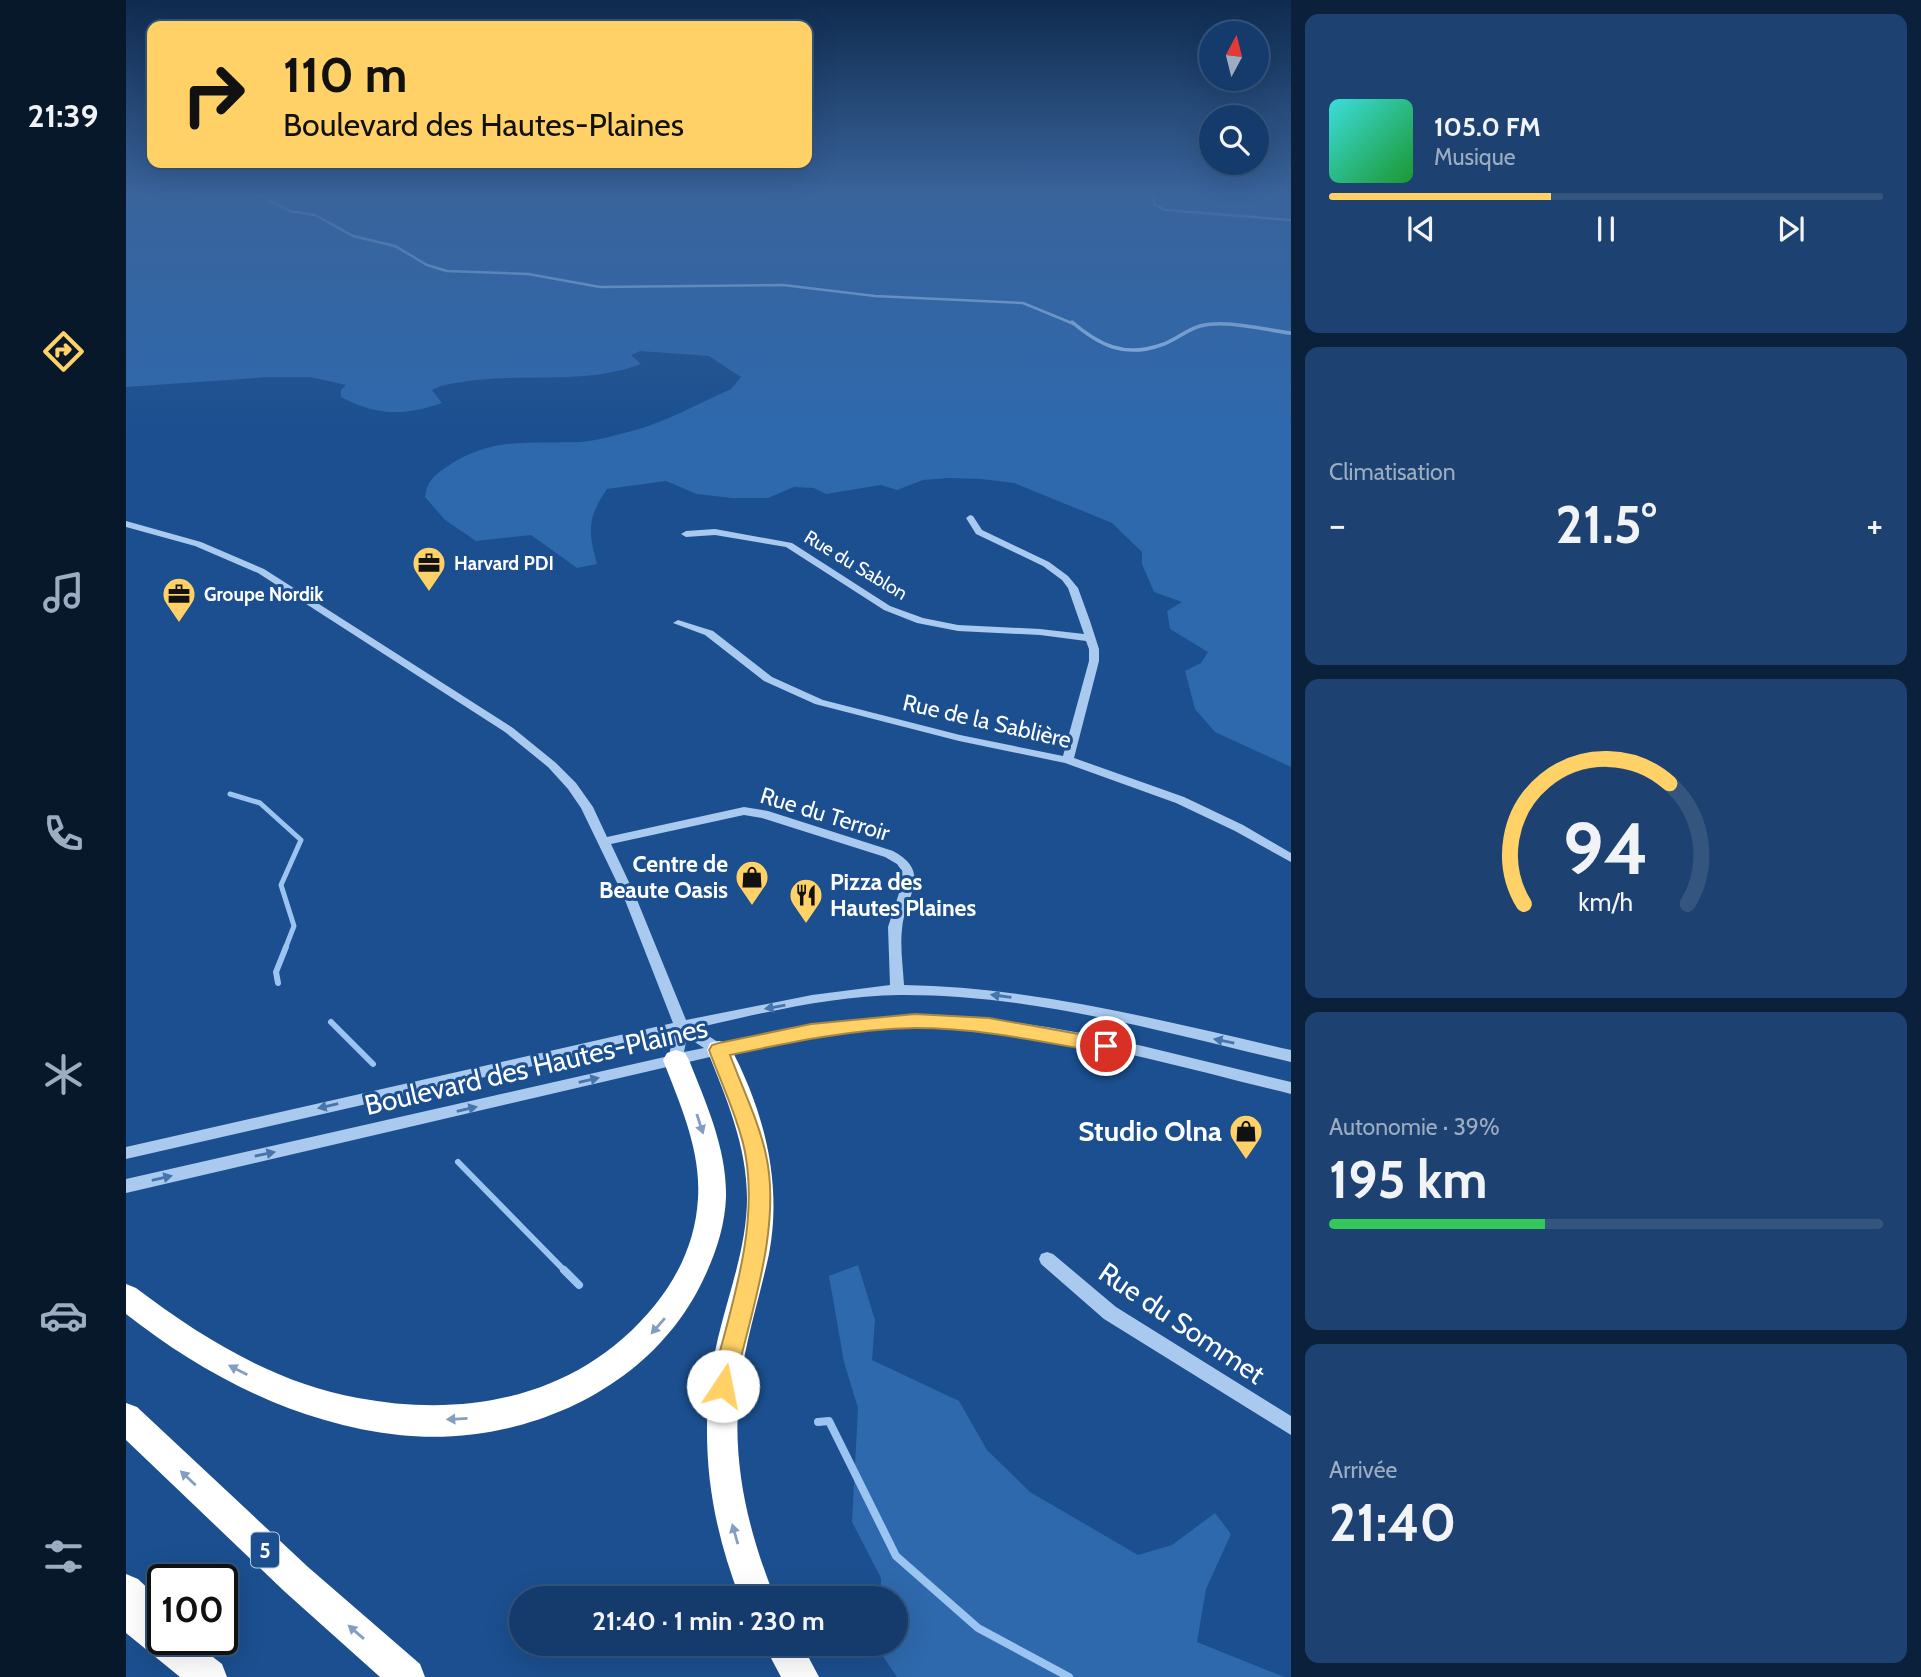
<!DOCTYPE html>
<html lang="fr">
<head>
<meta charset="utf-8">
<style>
  body { margin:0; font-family:Cabin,sans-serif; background:#1d4271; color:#f1f3f6; height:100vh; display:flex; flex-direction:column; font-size:26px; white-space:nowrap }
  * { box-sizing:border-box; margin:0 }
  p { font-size:23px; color:#9dadc1 }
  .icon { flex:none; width:38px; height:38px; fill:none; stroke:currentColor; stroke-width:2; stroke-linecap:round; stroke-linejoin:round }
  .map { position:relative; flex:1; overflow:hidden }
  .side { display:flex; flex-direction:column; gap:14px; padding:14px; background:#0b203b; width:630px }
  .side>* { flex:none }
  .top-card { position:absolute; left:21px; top:21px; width:665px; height:147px; border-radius:14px; box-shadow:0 7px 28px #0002,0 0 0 2px #33557e; background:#ffd166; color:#111; overflow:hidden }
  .needle { width:46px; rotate:7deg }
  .controls { position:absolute; left:1073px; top:21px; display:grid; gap:14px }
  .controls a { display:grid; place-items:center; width:70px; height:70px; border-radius:50%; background:#143b6b; box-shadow:0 7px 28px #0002,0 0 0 2px #33557e; font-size:35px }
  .speed { position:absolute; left:21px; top:1564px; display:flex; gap:14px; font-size:35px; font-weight:700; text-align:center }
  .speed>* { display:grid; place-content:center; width:91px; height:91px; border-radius:50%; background:#143b6b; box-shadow:0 7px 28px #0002,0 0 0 2px #33557e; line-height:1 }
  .speed .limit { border:4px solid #111; border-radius:10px; background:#fff; color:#111 }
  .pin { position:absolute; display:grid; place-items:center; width:60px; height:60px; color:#fff; margin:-30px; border:4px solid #fff; border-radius:50%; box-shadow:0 2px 7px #0007 }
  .me { position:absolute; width:77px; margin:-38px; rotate:11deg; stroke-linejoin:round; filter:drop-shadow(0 0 5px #0008) }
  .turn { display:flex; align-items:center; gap:24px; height:147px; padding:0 21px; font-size:32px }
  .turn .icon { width:91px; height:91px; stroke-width:2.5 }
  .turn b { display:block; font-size:49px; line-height:60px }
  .big { font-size:52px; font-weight:700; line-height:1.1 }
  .side .widget { flex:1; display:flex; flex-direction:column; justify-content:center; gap:10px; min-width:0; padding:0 24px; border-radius:14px; background:#1d4271 }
  .side .dial { align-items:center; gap:0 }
  .dial svg { height:182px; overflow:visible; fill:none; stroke:#33557e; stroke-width:7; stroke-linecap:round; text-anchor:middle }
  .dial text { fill:#f1f3f6; stroke:none }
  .song { display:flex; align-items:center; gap:21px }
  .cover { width:84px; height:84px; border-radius:10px; background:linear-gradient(135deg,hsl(180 70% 55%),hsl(130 70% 35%)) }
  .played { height:7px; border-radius:4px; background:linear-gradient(90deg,#ffd166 40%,#33557e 40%) }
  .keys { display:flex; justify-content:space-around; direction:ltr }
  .heat { display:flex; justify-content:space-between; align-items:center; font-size:38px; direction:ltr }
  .charge { height:10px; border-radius:5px; background:linear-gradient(90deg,#34c759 39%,#33557e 0) }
  .trip { position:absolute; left:383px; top:1586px; width:399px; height:70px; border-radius:35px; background:#143b6b; box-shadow:0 7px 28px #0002,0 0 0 2px #33557e; font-weight:700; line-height:70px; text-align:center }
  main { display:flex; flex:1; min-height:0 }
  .tab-bar { display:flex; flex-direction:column; width:126px; justify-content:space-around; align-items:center; background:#08182b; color:#9dadc1 }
  .tab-bar .icon { width:49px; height:49px }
  .tab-bar .current { color:#ffd166 }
  .tab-bar b { font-size:32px; color:#f1f3f6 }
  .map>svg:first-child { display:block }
  .green { fill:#2e69ad }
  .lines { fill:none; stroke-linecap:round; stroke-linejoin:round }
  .stream-far4 { stroke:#9cc4f0; stroke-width:2.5 }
  .stream-far3 { stroke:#9cc4f0; stroke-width:3.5 }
  .stream-far2 { stroke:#9cc4f0; stroke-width:5 }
  .stream-far1 { stroke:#9cc4f0; stroke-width:6 }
  .stream { stroke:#9cc4f0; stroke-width:8 }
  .minor { fill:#a9c9ee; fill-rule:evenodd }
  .highway { fill:#fff; fill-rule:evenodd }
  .oneway { fill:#4674ac }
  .oneway2 { fill:#829ec1 }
  .route { fill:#ffd166; stroke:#a68842; stroke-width:2 }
  .labels { text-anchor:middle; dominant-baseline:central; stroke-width:6; stroke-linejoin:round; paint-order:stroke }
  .far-poi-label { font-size:19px; font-weight:bold; fill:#fff; stroke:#1b4f8f; text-anchor:start }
  .far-street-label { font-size:19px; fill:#fff; stroke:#1b4f8f }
  .shield { fill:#1b4f8f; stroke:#bbcadd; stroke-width:2 }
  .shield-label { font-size:21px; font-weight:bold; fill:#fff }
  .street-label { font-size:23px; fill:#fff; stroke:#1b4f8f }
  .poi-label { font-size:23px; font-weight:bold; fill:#fff; stroke:#1b4f8f; text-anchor:end }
  .near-street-label { font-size:28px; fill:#fff; stroke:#1b4f8f }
  .near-poi-label { font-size:28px; font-weight:bold; fill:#fff; stroke:#1b4f8f; text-anchor:end }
</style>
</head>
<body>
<main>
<nav class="tab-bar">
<b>21:39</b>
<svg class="icon current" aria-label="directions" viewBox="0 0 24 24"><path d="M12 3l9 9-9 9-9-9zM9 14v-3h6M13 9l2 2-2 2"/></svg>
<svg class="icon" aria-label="music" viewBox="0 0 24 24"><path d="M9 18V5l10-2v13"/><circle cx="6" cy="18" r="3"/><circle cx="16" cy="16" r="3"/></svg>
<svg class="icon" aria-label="phone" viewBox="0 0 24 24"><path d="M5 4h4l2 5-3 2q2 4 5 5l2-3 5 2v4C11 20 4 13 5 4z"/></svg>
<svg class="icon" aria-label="climate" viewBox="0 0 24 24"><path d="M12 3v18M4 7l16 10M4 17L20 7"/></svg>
<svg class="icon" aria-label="car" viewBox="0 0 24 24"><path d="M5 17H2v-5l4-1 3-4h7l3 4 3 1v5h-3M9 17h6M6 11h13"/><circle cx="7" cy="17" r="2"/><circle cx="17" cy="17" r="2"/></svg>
<svg class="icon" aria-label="filters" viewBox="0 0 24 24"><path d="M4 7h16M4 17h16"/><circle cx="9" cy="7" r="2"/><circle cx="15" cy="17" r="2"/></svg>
</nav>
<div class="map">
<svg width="1165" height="1677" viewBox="0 0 1165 1677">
  <rect width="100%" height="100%" fill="#1b4f8f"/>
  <g class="green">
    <path d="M 0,193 L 1165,193 L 1165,767 L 1089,732 L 1069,709 L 1059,671 L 1075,663 L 1082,652 L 1044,629 L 1041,611 L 1056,602 L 1028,592 L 1016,564 L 1016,552 L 986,523 L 888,483 L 855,479 L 823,478 L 797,480 L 771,490 L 755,485 L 700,494 L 688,488 L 668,487 L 642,498 L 606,498 L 571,494 L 540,481 L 481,489 C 461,518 462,531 471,564 L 451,568 L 405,535 L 350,541 L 319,520 L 299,497 C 301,482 307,476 319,468 C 364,436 402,444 453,442 C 470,441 490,435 506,431 C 540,422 573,403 605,389 L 615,377 L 583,356 L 514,351 L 505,355 L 515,364 C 460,385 400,373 342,381 C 329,383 317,384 306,390 L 316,403 C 278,416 251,416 215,397 L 215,390 L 220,385 L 184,377 L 144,377 L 0,387 Z"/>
    <path d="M 732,1265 L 749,1320 L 746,1360 L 833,1401 L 861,1450 L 904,1492 L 1012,1555 L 1046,1545 L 1089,1513 L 1105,1534 L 1080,1589 L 1071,1642 L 1158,1677 L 771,1677 L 754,1652 L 754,1643 L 770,1643 L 770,1598 L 755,1598 L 755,1578 L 726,1522 L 732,1408 L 718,1362 L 703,1276 Z"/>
  </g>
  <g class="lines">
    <g class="stream-far4">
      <path d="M 128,193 L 164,211 L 189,215 L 227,236 L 269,246 L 301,265 L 321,271 L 402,274 L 474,287 L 657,285 L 749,296 L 897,303 L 948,324"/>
      <path d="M 1028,193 L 1028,204 L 1039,210 L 1165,220"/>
    </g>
    <path class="stream-far3" d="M 946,322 C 973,345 998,358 1035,345 C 1048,341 1060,330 1074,326 C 1101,319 1137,330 1165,333"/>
    <path class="stream-far2" d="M 104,794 L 134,803 L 175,840 L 155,885 L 168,926 L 159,949"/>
    <g class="stream-far1">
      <path d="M 152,983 L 150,972 L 160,947"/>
      <path d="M 205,1022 L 247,1064"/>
      <path d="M 332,1162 L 440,1272"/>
    </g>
    <g class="stream">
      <path d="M 438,1270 L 453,1285"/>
      <path d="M 692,1422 L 703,1421 L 770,1556 L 852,1628 L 943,1677"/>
    </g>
    <g class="minor">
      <path d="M 844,515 L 847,516 L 856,530 L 923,562 L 942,576 L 952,588 L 964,621 L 973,649 L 973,661 L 948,758 L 1058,797 L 1117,825 L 1165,853 L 1165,862 L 1109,831 L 1050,803 L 939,763 L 833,741 L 689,704 L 638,681 L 579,635 L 547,623 L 552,620 L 587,631 L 646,677 L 697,700 L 834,735 L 937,756 L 963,661 L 963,649 L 960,641 L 914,635 L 832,631 L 791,623 L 758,610 L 660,547 L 589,535 L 560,537 L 555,534 L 560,531 L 589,529 L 666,543 L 764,606 L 797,618 L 832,625 L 914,629 L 958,634 L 942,588 L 936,580 L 917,566 L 850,534 L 840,518 Z"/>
      <path d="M 0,521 L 75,542 L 138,569 L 387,728 L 430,763 L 450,783 L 467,807 L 481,837 L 618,807 L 642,811 L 767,851 C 808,873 778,897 776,929 C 774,947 777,967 778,985 C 910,987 1037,1021 1165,1050 L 1165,1062 C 1036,1032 907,994 774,995 C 705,996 636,1013 570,1028 L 595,1044 C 661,1029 731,1016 800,1016 C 924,1017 1045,1054 1165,1082 L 1165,1094 C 1045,1065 923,1027 799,1027 C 736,1026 675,1038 614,1050 L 0,1193 L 0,1179 L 543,1056 L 547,1034 L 0,1159 L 0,1147 L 547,1023 L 497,895 L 455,808 L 442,789 L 422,767 L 379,732 L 132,573 L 69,546 L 0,527 ZM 618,815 L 636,818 L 759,857 L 771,864 L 776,871 L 776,884 L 762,927 L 764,985 L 686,995 L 560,1020 L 509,895 L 485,844 ZM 561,1037 L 578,1048 L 558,1052 Z"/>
      <path d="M 921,1252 L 927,1254 L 990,1307 L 1165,1416 L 1165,1435 L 978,1319 L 915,1264 L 913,1259 L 915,1254 Z"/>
    </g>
    <g class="highway">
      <path d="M 593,1041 L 602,1043 C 637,1107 657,1181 643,1254 C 632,1305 615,1353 612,1406 C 608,1473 624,1536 649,1598 L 614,1598 C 581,1513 571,1428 592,1338 C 603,1292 621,1246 621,1198 C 621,1146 600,1097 581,1050 L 584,1043 Z"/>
      <path d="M 550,1050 L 559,1053 L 563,1060 C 580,1103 601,1149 600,1197 C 599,1225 590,1253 578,1278 C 526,1391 393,1448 273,1435 C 172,1424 79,1376 0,1314 L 0,1284 L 10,1288 C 76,1338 149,1383 232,1398 C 344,1419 455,1396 529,1305 C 554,1274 570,1238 572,1198 C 575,1150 554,1104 537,1060 L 541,1053 Z"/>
      <path d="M 0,1403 L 11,1407 L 182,1567 L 294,1664 L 299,1677 L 254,1677 L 158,1591 L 0,1440 Z"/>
      <path d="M 0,1574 L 12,1579 L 37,1603 L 37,1640 L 65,1640 L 96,1664 L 101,1677 L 54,1677 L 0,1633 Z"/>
      <path d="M 637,1643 L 675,1643 L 693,1677 L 655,1677 Z"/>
    </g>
  </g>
  <defs><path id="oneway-solid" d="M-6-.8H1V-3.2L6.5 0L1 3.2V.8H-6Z" transform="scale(1.75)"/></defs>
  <g class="oneway">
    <use href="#oneway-solid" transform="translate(875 996) rotate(-172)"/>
    <use href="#oneway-solid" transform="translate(649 1007) rotate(170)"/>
    <use href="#oneway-solid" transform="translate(1098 1041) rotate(-168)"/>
    <use href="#oneway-solid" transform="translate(463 1080) rotate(-13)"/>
    <use href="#oneway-solid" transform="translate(202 1106) rotate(167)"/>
    <use href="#oneway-solid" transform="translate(341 1109) rotate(-13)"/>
    <use href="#oneway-solid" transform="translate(139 1154) rotate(-12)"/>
    <use href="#oneway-solid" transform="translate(36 1178) rotate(-13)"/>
  </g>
  <g class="oneway2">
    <use href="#oneway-solid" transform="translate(574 1124) rotate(72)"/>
    <use href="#oneway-solid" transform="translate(532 1326) rotate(131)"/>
    <use href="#oneway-solid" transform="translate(112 1370) rotate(-153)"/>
    <use href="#oneway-solid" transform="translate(331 1419) rotate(177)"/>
    <use href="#oneway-solid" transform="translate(62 1478) rotate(-137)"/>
    <use href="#oneway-solid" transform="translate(609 1534) rotate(-106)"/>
    <use href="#oneway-solid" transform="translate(230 1632) rotate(-139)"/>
  </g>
  <linearGradient id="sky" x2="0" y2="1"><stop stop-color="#0f2b4f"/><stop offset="0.45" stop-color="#39639b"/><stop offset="1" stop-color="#39639b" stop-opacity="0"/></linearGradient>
  <rect width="1165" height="428" fill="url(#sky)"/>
  <path class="route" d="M 789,1014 L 863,1018 L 980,1039 L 987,1041 L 990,1046 L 987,1051 L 980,1053 C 917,1042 854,1028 789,1028 C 727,1029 665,1042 604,1055 C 616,1087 633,1122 640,1155 C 656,1227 624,1315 608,1386 L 605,1394 L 597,1397 L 588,1394 L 585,1386 C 603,1312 632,1234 620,1158 C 616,1128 594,1080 583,1050 L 586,1045 L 593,1043 L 685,1024 Z"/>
  <defs>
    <symbol id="office-pin" viewBox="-11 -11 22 30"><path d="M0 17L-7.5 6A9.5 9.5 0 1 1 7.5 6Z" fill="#ffd166" stroke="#1b4f8f"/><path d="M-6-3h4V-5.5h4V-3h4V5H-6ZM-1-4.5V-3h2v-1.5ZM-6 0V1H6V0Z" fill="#111"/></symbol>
    <symbol id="shop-pin" viewBox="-11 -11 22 30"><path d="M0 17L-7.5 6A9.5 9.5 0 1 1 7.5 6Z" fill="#ffd166" stroke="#1b4f8f"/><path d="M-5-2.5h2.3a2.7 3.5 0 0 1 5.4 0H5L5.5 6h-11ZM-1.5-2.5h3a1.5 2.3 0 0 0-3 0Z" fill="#111"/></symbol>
    <symbol id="restaurant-pin" viewBox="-11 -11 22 30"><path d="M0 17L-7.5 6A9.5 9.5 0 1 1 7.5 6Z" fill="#ffd166" stroke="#1b4f8f"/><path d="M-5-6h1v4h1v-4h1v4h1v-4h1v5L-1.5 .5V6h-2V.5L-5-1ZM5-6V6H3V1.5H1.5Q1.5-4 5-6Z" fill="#111"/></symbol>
  </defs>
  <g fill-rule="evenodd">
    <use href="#office-pin" x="284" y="544" width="38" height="52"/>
    <use href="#office-pin" x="34" y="575" width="38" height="52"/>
    <use href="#shop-pin" x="607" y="858" width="38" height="52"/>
    <use href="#restaurant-pin" x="661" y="876" width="38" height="52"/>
    <use href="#shop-pin" x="1101" y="1112" width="38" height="52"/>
  </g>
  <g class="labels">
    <g class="far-poi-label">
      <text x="328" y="563">Harvard PDI</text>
      <text x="78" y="594">Groupe Nordik</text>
    </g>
    <g class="far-street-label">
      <text transform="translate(730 565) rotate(31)">Rue du Sablon</text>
    </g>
    <rect class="shield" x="125" y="1532.5" width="28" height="35" rx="5"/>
    <g class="shield-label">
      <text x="139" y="1550">5</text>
    </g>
    <g class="street-label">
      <text transform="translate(861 721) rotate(13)">Rue de la Sablière</text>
      <text transform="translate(699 814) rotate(17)">Rue du Terroir</text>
    </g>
    <g class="poi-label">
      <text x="602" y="864">Centre de<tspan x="602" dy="26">Beaute Oasis</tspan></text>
      <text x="704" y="882" text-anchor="start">Pizza des<tspan x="704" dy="26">Hautes Plaines</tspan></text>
    </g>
    <g class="near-street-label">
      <text transform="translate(410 1066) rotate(-13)">Boulevard des Hautes-Plaines</text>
      <text transform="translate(1056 1323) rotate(34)">Rue du Sommet</text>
    </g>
    <g class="near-poi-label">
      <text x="1096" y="1131">Studio Olna</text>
    </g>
  </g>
</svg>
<div class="controls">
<a><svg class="needle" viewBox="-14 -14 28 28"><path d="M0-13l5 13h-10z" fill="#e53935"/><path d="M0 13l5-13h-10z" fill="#9dadc1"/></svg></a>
<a><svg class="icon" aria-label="search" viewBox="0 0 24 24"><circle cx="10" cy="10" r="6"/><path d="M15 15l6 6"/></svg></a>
</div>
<div class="speed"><div class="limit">100</div></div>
<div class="pin" style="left:980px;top:1046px;background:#d93025"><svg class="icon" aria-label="arrive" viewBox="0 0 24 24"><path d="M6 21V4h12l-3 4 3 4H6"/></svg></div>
<svg class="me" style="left:597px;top:1386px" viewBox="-20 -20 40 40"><circle r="19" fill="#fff"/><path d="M0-13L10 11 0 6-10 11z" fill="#ffd166"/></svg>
<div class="trip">21:40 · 1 min · 230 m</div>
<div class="top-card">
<div class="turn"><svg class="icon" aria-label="right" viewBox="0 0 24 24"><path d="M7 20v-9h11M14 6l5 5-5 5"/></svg><div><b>110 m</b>Boulevard des Hautes-Plaines</div></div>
</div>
</div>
<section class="side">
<div class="widget">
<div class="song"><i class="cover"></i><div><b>105.0 FM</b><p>Musique</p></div></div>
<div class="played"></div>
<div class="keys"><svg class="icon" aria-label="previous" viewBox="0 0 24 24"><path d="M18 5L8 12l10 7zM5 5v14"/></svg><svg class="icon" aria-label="pause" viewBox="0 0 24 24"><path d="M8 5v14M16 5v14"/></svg><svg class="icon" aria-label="next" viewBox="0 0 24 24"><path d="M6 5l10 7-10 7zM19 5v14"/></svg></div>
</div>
<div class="widget"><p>Climatisation</p>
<div class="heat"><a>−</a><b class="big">21.5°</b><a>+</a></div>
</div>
<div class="widget dial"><svg viewBox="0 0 100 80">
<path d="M14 69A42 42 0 1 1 86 69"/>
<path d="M14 69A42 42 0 0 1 78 16" stroke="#ffd166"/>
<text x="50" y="56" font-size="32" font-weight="700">94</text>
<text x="50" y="72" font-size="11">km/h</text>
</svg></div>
<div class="widget"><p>Autonomie · 39%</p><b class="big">195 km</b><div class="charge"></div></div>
<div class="widget"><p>Arrivée</p><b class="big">21:40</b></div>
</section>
</main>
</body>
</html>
